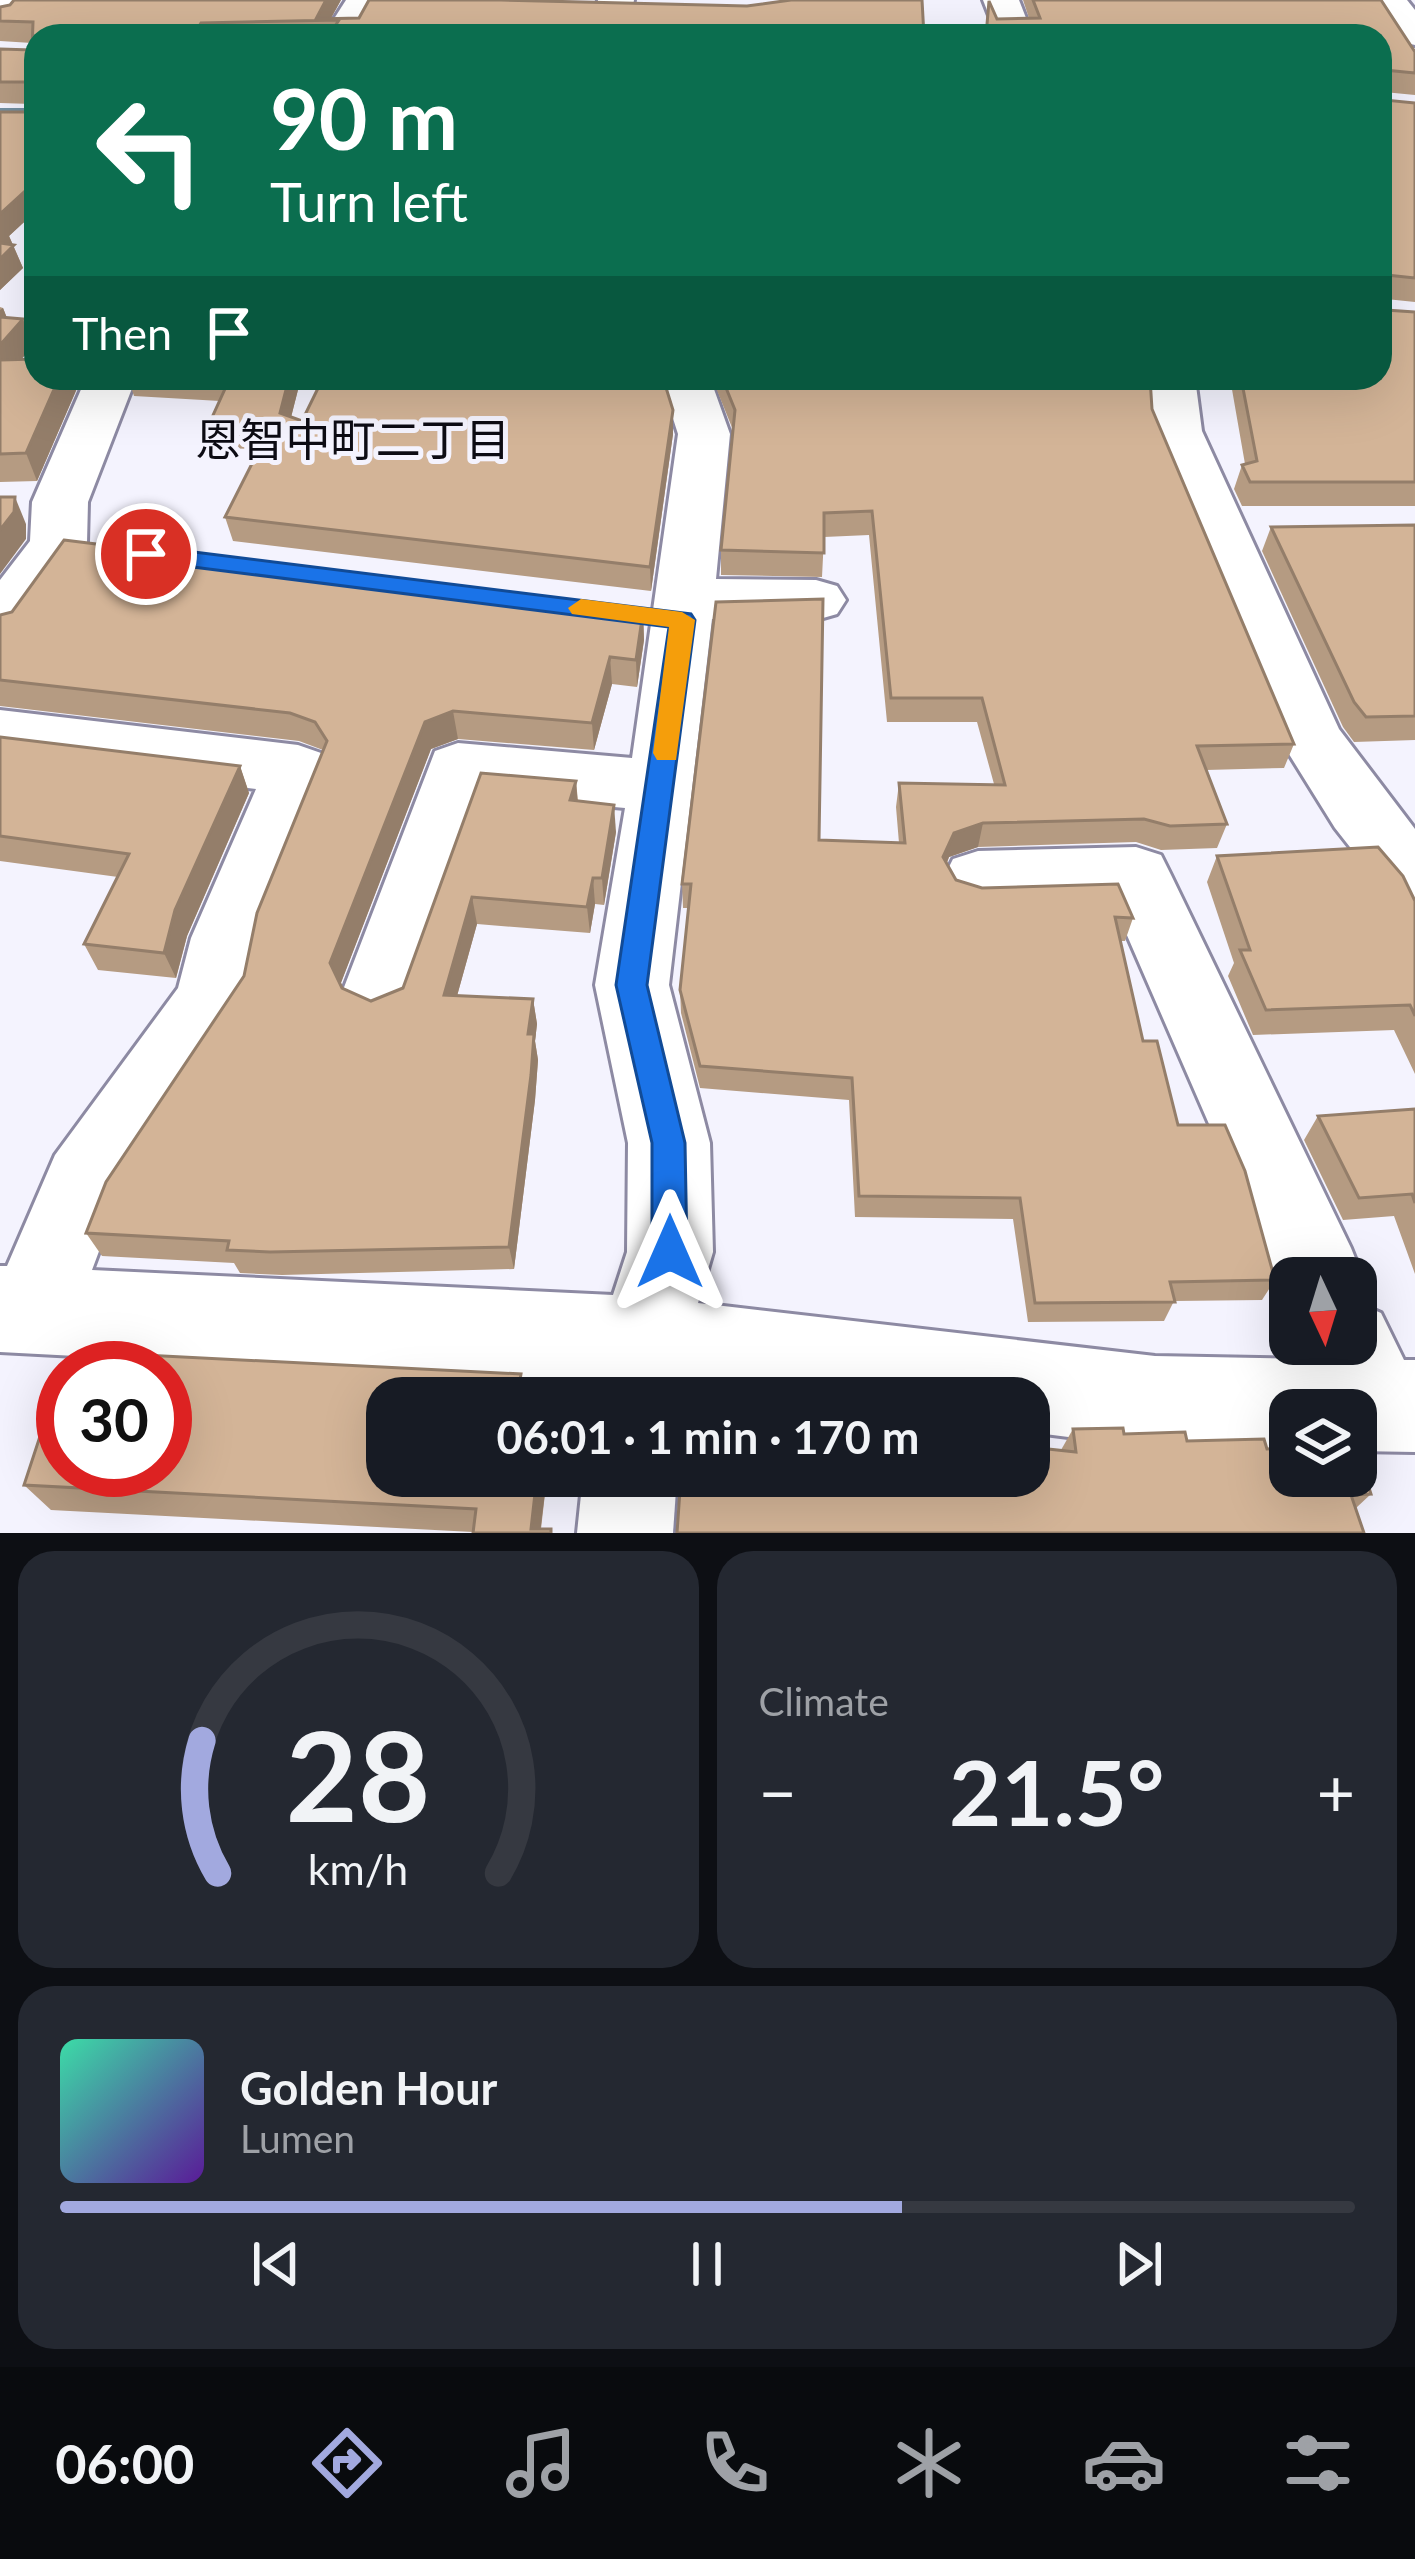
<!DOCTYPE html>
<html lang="en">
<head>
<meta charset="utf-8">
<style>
  body { margin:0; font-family:Lato,"Noto Sans JP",sans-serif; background:#242831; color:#f1f3f6; height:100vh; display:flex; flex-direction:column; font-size:45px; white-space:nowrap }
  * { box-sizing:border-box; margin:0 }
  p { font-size:39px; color:#9ea1a6 }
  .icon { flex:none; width:66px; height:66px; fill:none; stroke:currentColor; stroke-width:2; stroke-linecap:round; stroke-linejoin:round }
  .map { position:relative; height:1533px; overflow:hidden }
  .drawer { display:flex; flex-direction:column; gap:18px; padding:18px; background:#0d0f14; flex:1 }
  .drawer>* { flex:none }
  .top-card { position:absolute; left:24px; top:24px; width:1368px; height:366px; border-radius:36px; box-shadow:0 12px 48px #0002; background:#0b6e4f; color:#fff; overflow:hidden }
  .needle { width:78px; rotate:176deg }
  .fabs { position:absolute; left:1269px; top:1257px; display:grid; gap:24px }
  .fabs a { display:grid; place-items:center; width:108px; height:108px; border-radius:24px; background:#171b24; box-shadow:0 12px 48px #0002; font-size:60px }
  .speed { position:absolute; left:36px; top:1341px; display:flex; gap:24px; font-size:60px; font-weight:700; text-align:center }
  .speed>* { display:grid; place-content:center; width:156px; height:156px; border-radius:50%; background:#171b24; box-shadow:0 12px 48px #0002; line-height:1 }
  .speed .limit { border:18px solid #d22; background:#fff; color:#111 }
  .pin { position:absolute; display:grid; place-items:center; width:102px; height:102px; color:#fff; margin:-51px; border:6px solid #fff; border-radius:50%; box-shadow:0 3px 12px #0007 }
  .me { position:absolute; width:132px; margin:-66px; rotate:0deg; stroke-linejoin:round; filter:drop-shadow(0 0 9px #0008) }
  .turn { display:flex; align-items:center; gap:42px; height:252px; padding:0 48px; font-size:54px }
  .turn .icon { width:156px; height:156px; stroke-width:2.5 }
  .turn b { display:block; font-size:84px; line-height:102px }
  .then { display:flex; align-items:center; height:114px; padding:0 48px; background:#0003; gap:24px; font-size:45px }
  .big { font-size:90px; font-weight:700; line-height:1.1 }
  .drawer .widget { flex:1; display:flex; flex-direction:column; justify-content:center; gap:18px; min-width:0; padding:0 42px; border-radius:36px; background:#242831 }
  .drawer .dial { align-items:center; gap:0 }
  .dial svg { height:312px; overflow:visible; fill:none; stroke:#363941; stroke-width:7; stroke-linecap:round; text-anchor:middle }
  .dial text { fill:#f1f3f6; stroke:none }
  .song { display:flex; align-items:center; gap:36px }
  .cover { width:144px; height:144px; border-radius:18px; background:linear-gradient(135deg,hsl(160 70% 55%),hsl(270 70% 35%)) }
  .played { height:12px; border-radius:6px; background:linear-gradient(90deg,#a2a9df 65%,#363941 65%) }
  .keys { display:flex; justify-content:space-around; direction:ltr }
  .heat { display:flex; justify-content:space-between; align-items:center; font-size:66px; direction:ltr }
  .drawer .tiles { flex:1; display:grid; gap:18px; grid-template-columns:1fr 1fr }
  .widget:last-child { grid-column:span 2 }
  .trip { position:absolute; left:366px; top:1377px; width:684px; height:120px; border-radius:36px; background:#171b24; box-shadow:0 12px 48px #0002; font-weight:700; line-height:120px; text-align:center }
  .dock { display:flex; height:192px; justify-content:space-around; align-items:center; background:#090b0e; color:#9ea1a6 }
  .dock .icon { width:84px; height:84px }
  .dock .active { color:#a2a9df }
  .dock b { font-size:54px; color:#f1f3f6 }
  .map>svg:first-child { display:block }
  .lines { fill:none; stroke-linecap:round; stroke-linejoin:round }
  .stream { fill:#728ea0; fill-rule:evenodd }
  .minor-casing { stroke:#8d8aa3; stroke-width:6 }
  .minor { fill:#fff; fill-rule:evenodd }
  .wall { fill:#b59b82 }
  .shaded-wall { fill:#947e6a }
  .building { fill:#d3b497; stroke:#947e6a; stroke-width:3 }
  .route { fill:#1a73e8; stroke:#114b97; stroke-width:3 }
  .slow { fill:#f59e0b }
  .labels { text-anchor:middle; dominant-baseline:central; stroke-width:10; stroke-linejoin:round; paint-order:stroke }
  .neighbourhood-label { font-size:45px; fill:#0d0c14; stroke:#f4f3fe }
</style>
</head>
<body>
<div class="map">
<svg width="1415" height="1533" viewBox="0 0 1415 1533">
  <rect width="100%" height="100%" fill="#f4f3fe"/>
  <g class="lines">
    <rect class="stream" x="0" y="108" width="36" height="6"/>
    <defs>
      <g id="minor">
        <path d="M 0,0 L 32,0 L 13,23 L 0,26 Z"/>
        <path d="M 346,0 L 382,0 L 359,36 L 323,36 Z"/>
        <path d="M 598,0 L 634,0 L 627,36 L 591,36 Z"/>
        <path d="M 983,0 L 1019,0 L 1033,36 L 997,36 Z"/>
        <path d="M 1371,0 L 1407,0 L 1415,10 L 1415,45 L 1402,42 Z"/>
        <path d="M 86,378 L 136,378 L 88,502 L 87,543 L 21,637 L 0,643 L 0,580 L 30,541 L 32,502 Z"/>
        <path d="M 660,378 L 710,378 L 730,434 L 716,579 L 816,580 L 837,586 L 846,600 L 837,614 L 816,620 L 712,619 L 669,985 L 710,1143 L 713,1252 L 698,1303 L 1155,1356 L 1312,1359 L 1305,1344 L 1356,1344 L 1356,1302 L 1381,1313 L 1404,1360 L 1415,1360 L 1415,1452 L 1356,1451 L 1356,1410 L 1290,1410 L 1290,1450 L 1155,1448 L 1029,1432 L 1029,1398 L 745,1398 L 683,1390 L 683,1398 L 591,1398 L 593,1383 L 0,1352 L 0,1266 L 7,1266 L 55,1155 L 178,988 L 191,938 L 256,789 L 0,758 L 0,710 L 298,745 L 321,753 L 331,770 L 263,938 L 251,999 L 117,1203 L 92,1270 L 613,1295 L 627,1252 L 628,1143 L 595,985 L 625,808 L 482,795 L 406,1012 L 380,1022 L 354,1012 L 343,990 L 435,751 L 458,743 L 632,758 L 678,434 Z"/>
        <path d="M 1145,378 L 1195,378 L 1202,431 L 1339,729 L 1415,829 L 1415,906 L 1390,898 L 1335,828 L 1279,738 L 1150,431 Z"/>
        <path d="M 1136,847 L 1161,855 L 1171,875 L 1351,1248 L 1363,1278 L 1356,1295 L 1356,1278 L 1290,1278 L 1289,1308 L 1113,903 L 978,907 L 953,899 L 943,879 L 953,859 L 978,851 Z"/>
        <path d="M 583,1476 L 677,1476 L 673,1533 L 577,1533 Z"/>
      </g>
    </defs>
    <use href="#minor" class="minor-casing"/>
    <use href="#minor" class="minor"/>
  </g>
  <g class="wall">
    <path d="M 341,0 L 331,18 L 924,36 L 36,36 L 36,211 L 9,236 L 23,268 L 0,290 L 0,112 L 32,112 L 32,104 L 0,103 L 0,49 L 32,50 L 32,43 L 0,41 L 0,7 Z"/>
    <path d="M 1023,0 L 1381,0 L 1415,52 L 1415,95 L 1384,92 L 1384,100 L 1415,103 L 1415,302 L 1386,299 L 1386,310 L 1415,312 L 1415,506 L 1242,506 L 1234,489 L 1242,465 L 1245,464 L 1230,378 L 1380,378 L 1380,36 L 985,36 L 989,1 L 997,19 L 1029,18 Z"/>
    <path d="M 0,307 L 3,308 L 7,318 L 23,319 L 33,346 L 21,359 L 78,386 L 37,481 L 0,482 Z"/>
    <path d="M 128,378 L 301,378 L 291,417 L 302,421 L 673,434 L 651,591 L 233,541 L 225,517 L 259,449 L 216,448 L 209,424 L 220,401 L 134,396 Z"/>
    <path d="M 712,378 L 1150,378 L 1152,409 L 1294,744 L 1284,768 L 1206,770 L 1227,824 L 1217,848 L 1161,850 L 1136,842 L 978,847 L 949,857 L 947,863 L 956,880 L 982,888 L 1133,918 L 1125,941 L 1121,941 L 1143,1041 L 1178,1125 L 1275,1280 L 1262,1300 L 1174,1301 L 1164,1321 L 1028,1322 L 1013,1219 L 855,1217 L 849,1100 L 700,1088 L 681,1013 L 680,990 L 689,908 L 683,908 L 682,884 L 819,840 L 899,843 L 896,807 L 899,783 L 994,784 L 977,722 L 887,722 L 869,535 L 824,537 L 822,577 L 721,575 L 721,550 L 733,430 Z"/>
    <path d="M 1415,525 L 1415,740 L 1354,742 L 1343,727 L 1262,551 L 1271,527 Z"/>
    <path d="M 643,612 L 644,640 L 637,687 L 612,684 L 594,750 L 458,739 L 431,749 L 340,985 L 342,988 L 371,1001 L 403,988 L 481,773 L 576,781 L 578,801 L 616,832 L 604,905 L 595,904 L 590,933 L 477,924 L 457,996 L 533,999 L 537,1024 L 535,1041 L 538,1060 L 535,1100 L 514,1269 L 282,1275 L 240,1273 L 234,1263 L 102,1256 L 86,1233 L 244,976 L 323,750 L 299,741 L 0,706 L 0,615 Z"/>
    <path d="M 0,737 L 240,766 L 249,793 L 187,936 L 176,978 L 98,970 L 84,944 L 118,877 L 0,861 Z"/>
    <path d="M 1217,856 L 1415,901 L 1415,1074 L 1394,1030 L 1253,1035 L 1228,976 L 1234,963 L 1207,882 Z"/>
    <path d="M 1415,1109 L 1415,1274 L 1394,1216 L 1343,1220 L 1304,1140 L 1318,1116 Z"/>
    <path d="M 63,1419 L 387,1476 L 547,1476 L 541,1529 L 473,1532 L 51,1510 L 24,1485 Z"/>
    <path d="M 1073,1429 L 1267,1449 L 1371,1494 L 1356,1508 L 1061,1450 Z"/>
  </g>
  <g class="shaded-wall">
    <path d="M 326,0 L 341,0 L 330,20 L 316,19 Z"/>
    <path d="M 201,23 L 204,36 L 193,36 Z"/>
    <path d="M 36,181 L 36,211 L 9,236 L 23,268 L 0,290 L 0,214 Z"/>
    <path d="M 3,308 L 12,331 L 23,319 L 33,346 L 0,384 L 0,310 Z"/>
    <path d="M 59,378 L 75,378 L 78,386 L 37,481 L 26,453 Z"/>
    <path d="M 289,378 L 301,378 L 286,437 L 280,413 Z"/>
    <path d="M 673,410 L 673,434 L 651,591 L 650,567 Z"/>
    <path d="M 15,497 L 26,524 L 26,539 L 0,574 L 0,530 Z"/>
    <path d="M 643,612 L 644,640 L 637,687 L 636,660 Z"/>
    <path d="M 610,657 L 612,684 L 594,750 L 592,723 Z"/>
    <path d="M 453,711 L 458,739 L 431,749 L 339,988 L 330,963 L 425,722 Z"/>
    <path d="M 240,766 L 249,793 L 187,936 L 176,978 L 164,953 L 175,910 Z"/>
    <path d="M 576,781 L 578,808 L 570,800 Z"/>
    <path d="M 614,805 L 616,832 L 604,905 L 602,878 Z"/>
    <path d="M 983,823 L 978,847 L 949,857 L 939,881 L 943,857 L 954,833 Z"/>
    <path d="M 593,878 L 595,904 L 590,933 L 587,907 Z"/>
    <path d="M 472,897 L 477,924 L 450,1021 L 444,995 Z"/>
    <path d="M 533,999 L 537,1024 L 535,1041 L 538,1060 L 535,1100 L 514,1269 L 509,1247 L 528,1034 Z"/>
    <path d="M 521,1374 L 527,1398 L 517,1398 Z"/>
    <path d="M 537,1476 L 547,1476 L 540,1533 L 531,1529 Z"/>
  </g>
  <g class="building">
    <path d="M 14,0 L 326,0 L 316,19 L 359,18 L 369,0 L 501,0 L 747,6 L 791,0 L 922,0 L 924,36 L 736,36 L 736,30 L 335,26 L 339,20 L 201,23 L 193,36 L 36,36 L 36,181 L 0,214 L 0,112 L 32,112 L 32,82 L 0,82 L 0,49 L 32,50 L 33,22 L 0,21 L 0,7 L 10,5 Z"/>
    <path d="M 1033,0 L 1381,0 L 1415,52 L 1415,73 L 1384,70 L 1384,100 L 1415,103 L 1415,278 L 1386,275 L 1386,310 L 1415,312 L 1415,482 L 1250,482 L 1242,465 L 1257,461 L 1241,378 L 1380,378 L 1380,36 L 986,36 L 989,1 L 997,19 L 1040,18 Z"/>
    <path d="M 0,243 L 14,245 L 0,259 Z"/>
    <path d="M 0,317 L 23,319 L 0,345 Z"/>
    <path d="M 36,359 L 36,378 L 59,378 L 26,453 L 0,454 L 0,360 Z"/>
    <path d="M 230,378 L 289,378 L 280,413 L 302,421 L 323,378 L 663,378 L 673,410 L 650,567 L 225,517 L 271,426 L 209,424 Z"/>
    <path d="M 722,378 L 1150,378 L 1152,409 L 1294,744 L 1197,746 L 1227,824 L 1170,826 L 1144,819 L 983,823 L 954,833 L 943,857 L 956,880 L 982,888 L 1118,884 L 1133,918 L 1115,917 L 1143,1041 L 1157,1041 L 1178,1125 L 1225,1125 L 1245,1171 L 1275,1280 L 1170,1282 L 1175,1302 L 1035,1303 L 1020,1198 L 859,1196 L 852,1078 L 700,1066 L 680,990 L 691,884 L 682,884 L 716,602 L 823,599 L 819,840 L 905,843 L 899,783 L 1005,785 L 982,698 L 891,698 L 872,511 L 824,513 L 824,553 L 721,550 L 735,410 Z"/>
    <path d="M 0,497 L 15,497 L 14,512 L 0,530 Z"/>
    <path d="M 1415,525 L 1415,716 L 1366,717 L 1354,702 L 1271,527 Z"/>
    <path d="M 64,540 L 643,612 L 636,660 L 610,657 L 592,723 L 453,711 L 425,722 L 330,963 L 342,988 L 371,1001 L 403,988 L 481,773 L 576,781 L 570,800 L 614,805 L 602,878 L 593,878 L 587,907 L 472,897 L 444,995 L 533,999 L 528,1034 L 534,1034 L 531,1075 L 509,1247 L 270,1252 L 227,1250 L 229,1241 L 86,1233 L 106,1182 L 244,976 L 257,913 L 327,741 L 315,722 L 290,713 L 0,680 L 0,615 L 12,612 Z"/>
    <path d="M 0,737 L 240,766 L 175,910 L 164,953 L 84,944 L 129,854 L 0,836 Z"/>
    <path d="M 1378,847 L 1403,876 L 1415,901 L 1415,1016 L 1410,1005 L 1266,1010 L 1240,950 L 1250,950 L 1217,856 Z"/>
    <path d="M 1415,1109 L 1415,1203 L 1412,1194 L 1359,1198 L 1318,1116 Z"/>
    <path d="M 85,1352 L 521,1374 L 517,1398 L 387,1398 L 387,1476 L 537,1476 L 531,1529 L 551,1529 L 551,1533 L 473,1533 L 476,1509 L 24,1485 L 46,1418 L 63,1419 L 63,1470 L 165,1470 L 165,1368 L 80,1368 Z"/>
    <path d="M 1123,1428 L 1124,1434 L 1185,1432 L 1187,1441 L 1264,1439 L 1267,1449 L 1290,1448 L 1290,1476 L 1356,1476 L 1356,1447 L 1371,1494 L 1351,1495 L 1364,1533 L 677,1533 L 681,1476 L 1029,1476 L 1029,1447 L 1076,1452 L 1073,1429 Z"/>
  </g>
  <path class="route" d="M 146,546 L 691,614 L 695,620 L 647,985 L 685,1143 L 687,1252 L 682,1264 L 670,1269 L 657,1264 L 652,1252 L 652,1143 L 616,985 L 669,627 L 138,560 L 135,554 Z"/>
  <path class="slow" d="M 581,599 L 682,612 L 695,620 L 676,760 L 657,760 L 653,753 L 669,627 L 572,614 L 568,608 Z"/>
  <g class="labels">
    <g class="neighbourhood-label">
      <text x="353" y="439">恩智中町二丁目</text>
    </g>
  </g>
</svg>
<div class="fabs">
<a><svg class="needle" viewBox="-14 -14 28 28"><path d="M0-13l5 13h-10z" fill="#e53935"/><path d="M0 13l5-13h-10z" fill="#9ea1a6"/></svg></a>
<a><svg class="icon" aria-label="layers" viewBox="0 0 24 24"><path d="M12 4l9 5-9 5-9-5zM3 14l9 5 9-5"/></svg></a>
</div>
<div class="speed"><div class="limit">30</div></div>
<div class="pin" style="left:146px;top:554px;background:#d93025"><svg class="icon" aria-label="arrive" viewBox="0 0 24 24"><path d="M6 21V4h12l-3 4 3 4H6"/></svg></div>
<svg class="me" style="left:670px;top:1252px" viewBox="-20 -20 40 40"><path d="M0-17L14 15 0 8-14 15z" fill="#1a73e8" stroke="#fff" stroke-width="4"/></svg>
<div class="trip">06:01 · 1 min · 170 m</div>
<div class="top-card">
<div class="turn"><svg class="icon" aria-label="left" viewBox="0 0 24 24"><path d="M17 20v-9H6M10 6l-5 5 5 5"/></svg><div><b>90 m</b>Turn left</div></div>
<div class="then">Then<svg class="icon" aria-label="arrive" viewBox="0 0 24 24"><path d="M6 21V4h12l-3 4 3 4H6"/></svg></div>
</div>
</div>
<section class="drawer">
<div class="tiles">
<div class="widget dial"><svg viewBox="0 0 100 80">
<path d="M14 69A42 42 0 1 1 86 69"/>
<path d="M14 69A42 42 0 0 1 10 35" stroke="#a2a9df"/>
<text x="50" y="56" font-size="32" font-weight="700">28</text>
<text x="50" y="72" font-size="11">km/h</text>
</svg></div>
<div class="widget"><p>Climate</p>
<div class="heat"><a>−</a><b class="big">21.5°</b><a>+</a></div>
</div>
<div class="widget">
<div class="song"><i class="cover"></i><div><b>Golden Hour</b><p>Lumen</p></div></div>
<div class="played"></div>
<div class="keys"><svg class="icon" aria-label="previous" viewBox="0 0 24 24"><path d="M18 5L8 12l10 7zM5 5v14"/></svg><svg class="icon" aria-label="pause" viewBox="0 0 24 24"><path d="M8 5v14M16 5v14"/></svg><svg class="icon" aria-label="next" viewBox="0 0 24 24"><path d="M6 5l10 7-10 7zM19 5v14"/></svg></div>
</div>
</div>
</section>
<nav class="dock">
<b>06:00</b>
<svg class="icon active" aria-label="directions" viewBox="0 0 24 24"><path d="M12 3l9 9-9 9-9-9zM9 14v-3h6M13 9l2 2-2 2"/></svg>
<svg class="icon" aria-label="music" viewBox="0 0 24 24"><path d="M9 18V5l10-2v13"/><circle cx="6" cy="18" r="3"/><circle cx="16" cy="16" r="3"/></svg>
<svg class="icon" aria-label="phone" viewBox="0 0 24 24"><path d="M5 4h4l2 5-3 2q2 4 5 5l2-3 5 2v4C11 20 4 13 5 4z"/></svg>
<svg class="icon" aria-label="climate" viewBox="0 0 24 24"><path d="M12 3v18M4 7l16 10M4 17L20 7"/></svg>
<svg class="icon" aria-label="car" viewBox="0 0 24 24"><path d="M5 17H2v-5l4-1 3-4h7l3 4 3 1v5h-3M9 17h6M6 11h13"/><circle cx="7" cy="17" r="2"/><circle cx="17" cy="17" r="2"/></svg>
<svg class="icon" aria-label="filters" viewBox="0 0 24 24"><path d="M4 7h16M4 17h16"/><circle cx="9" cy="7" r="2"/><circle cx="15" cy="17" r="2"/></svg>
</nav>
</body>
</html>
